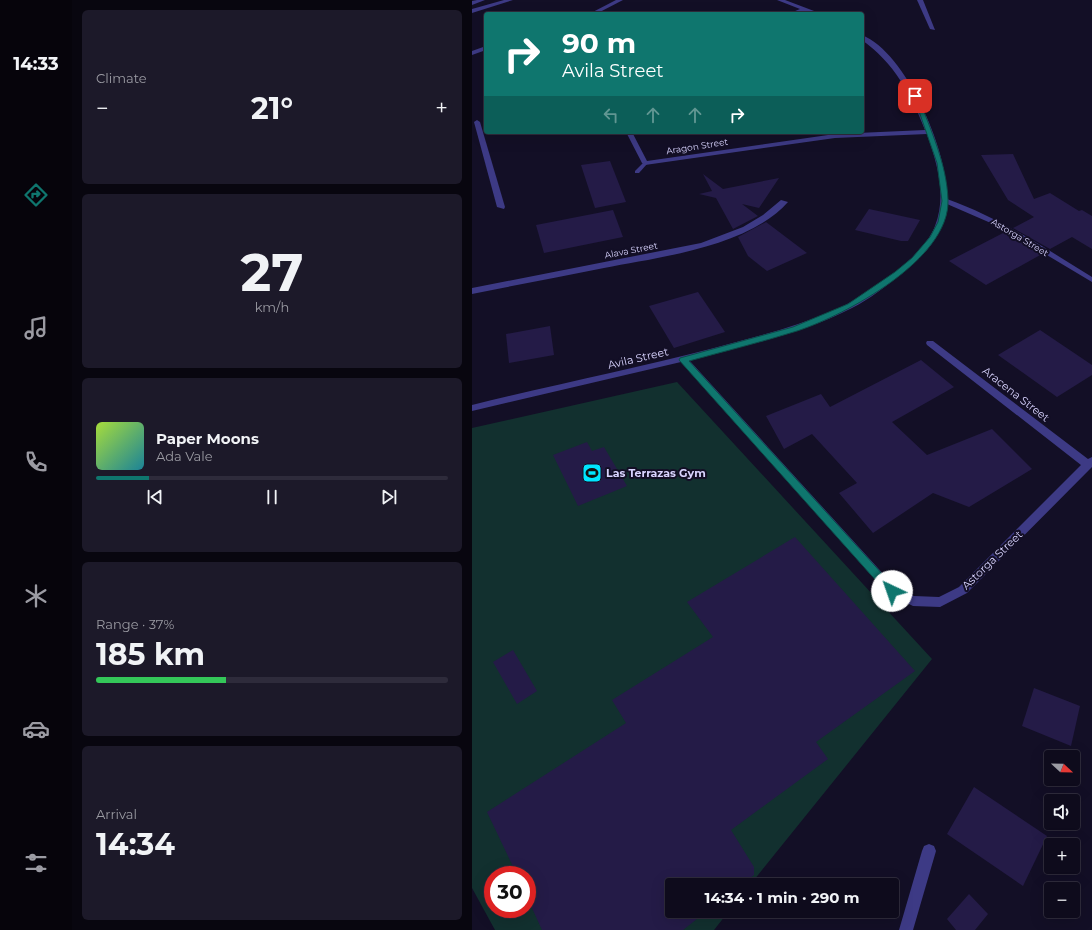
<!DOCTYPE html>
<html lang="en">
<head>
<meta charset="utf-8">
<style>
  body { margin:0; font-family:Montserrat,sans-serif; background:#1c1929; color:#f1f3f6; height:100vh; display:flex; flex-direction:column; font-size:15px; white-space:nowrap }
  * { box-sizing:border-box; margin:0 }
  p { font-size:13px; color:#9b9ba3 }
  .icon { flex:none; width:22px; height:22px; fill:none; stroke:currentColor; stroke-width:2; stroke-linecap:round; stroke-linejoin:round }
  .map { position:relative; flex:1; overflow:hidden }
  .drawer { display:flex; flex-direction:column; gap:10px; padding:10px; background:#08060f; width:400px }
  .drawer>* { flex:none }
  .hud { position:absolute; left:12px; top:12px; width:380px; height:122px; border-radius:4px; box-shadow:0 4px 16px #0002,0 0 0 1px #2e2b3b; background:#0f766e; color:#fff; overflow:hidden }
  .needle { width:26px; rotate:112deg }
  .fabs { position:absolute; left:572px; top:750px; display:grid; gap:8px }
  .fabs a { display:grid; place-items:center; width:36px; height:36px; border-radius:4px; background:#0e0b1c; box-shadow:0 4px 16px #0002,0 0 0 1px #2e2b3b; font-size:20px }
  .speed { position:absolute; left:12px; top:866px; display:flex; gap:8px; font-size:20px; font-weight:700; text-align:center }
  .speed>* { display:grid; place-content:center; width:52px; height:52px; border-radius:50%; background:#0e0b1c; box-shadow:0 4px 16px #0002,0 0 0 1px #2e2b3b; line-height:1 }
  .speed .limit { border:6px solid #d22; background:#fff; color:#111 }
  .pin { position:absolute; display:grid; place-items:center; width:34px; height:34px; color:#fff; margin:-17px; border-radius:8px; box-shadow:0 2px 6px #0006 }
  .me { position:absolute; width:44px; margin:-22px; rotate:318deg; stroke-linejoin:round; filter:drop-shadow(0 0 3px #0008) }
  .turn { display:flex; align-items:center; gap:14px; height:84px; padding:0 12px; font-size:18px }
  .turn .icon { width:52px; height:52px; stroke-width:2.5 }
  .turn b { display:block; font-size:28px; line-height:34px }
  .lanes { display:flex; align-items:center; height:38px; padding:0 12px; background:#0003; justify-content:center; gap:20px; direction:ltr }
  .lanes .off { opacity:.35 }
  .big { font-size:30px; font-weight:700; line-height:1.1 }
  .drawer .card { flex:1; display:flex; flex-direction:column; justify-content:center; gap:6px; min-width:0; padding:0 14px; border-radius:6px; background:#1c1929 }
  .drawer .dial { align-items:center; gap:0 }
  .dial b { font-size:52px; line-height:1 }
  .song { display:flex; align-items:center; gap:12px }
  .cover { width:48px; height:48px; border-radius:6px; background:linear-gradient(135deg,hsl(80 70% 55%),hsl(190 70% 35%)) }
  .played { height:4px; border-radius:2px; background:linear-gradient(90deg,#0f766e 15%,#2e2b3b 15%) }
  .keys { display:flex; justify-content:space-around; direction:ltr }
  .heat { display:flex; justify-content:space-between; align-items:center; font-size:22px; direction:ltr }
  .charge { height:6px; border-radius:3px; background:linear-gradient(90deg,#34c759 37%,#2e2b3b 0) }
  .trip { position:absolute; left:193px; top:878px; width:234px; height:40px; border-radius:4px; background:#0e0b1c; box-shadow:0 4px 16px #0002,0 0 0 1px #2e2b3b; font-weight:700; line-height:40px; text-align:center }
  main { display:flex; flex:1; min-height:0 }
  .tabs { display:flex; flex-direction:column; width:72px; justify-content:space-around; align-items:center; background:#06040b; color:#9b9ba3 }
  .tabs .icon { width:28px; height:28px }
  .tabs .selected { color:#0f766e }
  .tabs b { font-size:18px; color:#f1f3f6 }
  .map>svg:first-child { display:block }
  .green { fill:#12302f; fill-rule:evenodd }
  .building { fill:#241b47 }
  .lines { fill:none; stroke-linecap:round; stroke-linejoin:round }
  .service { fill:#3d3a85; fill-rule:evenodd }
  .minor { fill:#3d3a85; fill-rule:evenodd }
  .route { fill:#0f766e; stroke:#0a4d48 }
  .labels { text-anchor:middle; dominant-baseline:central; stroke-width:4; stroke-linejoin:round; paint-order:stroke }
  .far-street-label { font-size:9px; fill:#d9d4ff; stroke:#130f26 }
  .street-label { font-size:11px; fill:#d9d4ff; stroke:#130f26 }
  .poi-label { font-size:11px; font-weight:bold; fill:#d9d4ff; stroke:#130f26; text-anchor:start }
</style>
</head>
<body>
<main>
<nav class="tabs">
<b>14:33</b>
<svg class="icon selected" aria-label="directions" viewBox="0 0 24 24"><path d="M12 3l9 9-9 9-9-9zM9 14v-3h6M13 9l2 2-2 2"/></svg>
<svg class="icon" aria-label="music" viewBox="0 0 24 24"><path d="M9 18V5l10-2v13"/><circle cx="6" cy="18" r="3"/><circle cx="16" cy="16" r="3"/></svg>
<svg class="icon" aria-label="phone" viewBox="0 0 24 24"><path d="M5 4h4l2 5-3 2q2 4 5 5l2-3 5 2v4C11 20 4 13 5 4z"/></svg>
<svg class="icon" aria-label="climate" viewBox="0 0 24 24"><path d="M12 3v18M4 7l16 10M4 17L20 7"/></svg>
<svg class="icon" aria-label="car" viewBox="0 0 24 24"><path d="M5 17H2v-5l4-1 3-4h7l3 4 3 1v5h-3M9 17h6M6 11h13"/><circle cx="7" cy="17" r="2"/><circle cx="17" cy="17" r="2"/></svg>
<svg class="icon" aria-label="filters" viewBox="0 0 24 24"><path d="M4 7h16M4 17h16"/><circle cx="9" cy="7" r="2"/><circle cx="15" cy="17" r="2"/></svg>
</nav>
<section class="drawer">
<div class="card"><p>Climate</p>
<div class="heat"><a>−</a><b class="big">21°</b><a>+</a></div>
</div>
<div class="card dial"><b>27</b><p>km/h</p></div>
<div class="card">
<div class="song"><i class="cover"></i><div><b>Paper Moons</b><p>Ada Vale</p></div></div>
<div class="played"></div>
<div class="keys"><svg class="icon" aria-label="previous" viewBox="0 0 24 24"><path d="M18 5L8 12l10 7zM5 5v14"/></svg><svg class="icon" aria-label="pause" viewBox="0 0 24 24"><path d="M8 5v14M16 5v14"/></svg><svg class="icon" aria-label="next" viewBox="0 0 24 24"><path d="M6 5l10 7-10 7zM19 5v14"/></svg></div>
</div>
<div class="card"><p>Range · 37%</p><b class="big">185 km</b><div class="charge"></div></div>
<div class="card"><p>Arrival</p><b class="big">14:34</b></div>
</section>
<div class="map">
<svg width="620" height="930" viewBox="0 0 620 930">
  <rect width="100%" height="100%" fill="#130f26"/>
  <path class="green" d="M 205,382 L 460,659 L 278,885 L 200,885 L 200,911 L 257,911 L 242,930 L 23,930 L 0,888 L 0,428 ZM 21,875 L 55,875 L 55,909 L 21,909 Z"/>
  <g class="building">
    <path d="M 541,154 L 562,199 L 578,193 L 607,211 L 610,210 L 620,216 L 620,249 L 600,237 L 578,249 L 541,228 L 562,217 L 536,200 L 509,155 Z"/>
    <path d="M 138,161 L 154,202 L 123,208 L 109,165 Z"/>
    <path d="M 231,174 L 251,189 L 307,178 L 287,208 L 270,204 L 286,216 L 261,229 L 244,198 L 227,194 L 240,191 Z"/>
    <path d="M 397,209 L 448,220 L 436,241 L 429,241 L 383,230 Z"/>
    <path d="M 141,210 L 151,237 L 72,253 L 64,225 Z"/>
    <path d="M 294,222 L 335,253 L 295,271 L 276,256 L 266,237 Z"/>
    <path d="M 533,232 L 570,254 L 514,285 L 477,261 Z"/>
    <path d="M 226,292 L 253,332 L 202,348 L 177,306 Z"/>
    <path d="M 78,326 L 82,355 L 37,363 L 34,334 Z"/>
    <path d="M 568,330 L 620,365 L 620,375 L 585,397 L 526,355 Z"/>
    <path d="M 449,360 L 482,387 L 420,422 L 455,455 L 520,429 L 560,469 L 497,507 L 461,493 L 401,533 L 367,493 L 385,483 L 340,434 L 312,449 L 294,416 L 349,394 L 358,407 Z"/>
    <path d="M 115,442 L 120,451 L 132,447 L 155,486 L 106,506 L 81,455 Z"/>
    <path d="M 323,537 L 443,671 L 344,742 L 356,759 L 259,830 L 282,867 L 282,875 L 269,885 L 200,885 L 200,911 L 235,911 L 211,930 L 70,930 L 55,897 L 55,875 L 45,875 L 15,812 L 154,723 L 140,700 L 241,637 L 215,602 Z"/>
    <path d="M 41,650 L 65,691 L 45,704 L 21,662 Z"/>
    <path d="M 562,688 L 608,706 L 599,746 L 550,726 Z"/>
    <path d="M 502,787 L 575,836 L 551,886 L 475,834 Z"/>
    <path d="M 497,894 L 516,914 L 503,930 L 484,930 L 475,919 Z"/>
  </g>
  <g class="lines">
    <path class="service" d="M 173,161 L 175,162 L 175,164 L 167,173 L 163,173 L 163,171 Z"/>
    <g class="minor">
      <path d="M 5,0 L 13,0 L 0,5 L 0,1 Z"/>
      <path d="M 32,0 L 41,0 L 0,13 L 0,9 Z"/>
      <path d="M 144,0 L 151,0 L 124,14 L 117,14 Z"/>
      <path d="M 305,0 L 313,0 L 350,14 C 344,14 338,11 333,11 C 327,11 322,14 316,14 L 328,9 Z"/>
      <path d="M 445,0 L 451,0 L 463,30 L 458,29 Z"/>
      <path d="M 390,35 C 435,53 477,154 475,199 C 528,218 573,248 620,277 L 620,282 L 528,227 L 475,204 C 471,236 454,254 430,273 C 414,286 398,299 380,308 C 329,334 272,346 217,360 L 424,588 L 442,596 L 467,597 L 487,587 L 609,465 L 455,345 L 454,343 L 455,341 L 461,341 L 616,459 L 620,457 L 620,467 L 495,593 L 468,607 L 441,606 L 416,594 L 209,362 L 0,411 L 0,405 C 80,385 162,369 242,348 C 283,337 324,327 363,310 C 394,296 451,258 463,226 C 475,195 465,163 455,134 L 363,138 L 173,165 L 170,163 L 154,132 L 160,132 L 175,161 L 363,134 L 453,130 C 439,94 422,63 390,40 Z"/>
      <path d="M 14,46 L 14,50 L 0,55 L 0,51 Z"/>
      <path d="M 5,120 L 8,122 L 33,207 L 32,209 L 25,207 L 2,122 Z"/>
      <path d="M 309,200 L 316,202 C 276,247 188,257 132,268 C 88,277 44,285 0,294 L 0,288 L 229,243 L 271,227 L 291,215 Z"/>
      <path d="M 457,844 L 462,846 L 464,851 L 441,930 L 427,930 L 450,851 L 452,846 Z"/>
    </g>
  </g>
  <path class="route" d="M 441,94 L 446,96 C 458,129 475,164 476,200 C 478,259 374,315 325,331 C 290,342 253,351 217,361 L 423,588 L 425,591 L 423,594 L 416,594 L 207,360 L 208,358 L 321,327 L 376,304 L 423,272 L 440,258 L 458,237 L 466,222 L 470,201 L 465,163 Z"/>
  <defs>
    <symbol id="stadium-square" viewBox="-11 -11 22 22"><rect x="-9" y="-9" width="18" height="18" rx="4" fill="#00e5ff" stroke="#130f26"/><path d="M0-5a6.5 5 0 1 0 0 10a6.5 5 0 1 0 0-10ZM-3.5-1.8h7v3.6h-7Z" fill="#111"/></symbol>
  </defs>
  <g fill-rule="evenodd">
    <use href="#stadium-square" x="109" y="462" width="22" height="22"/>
  </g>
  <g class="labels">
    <g class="far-street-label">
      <text transform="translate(225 146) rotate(-9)">Aragon Street</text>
      <text transform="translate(548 237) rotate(31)">Astorga Street</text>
      <text transform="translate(159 250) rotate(-11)">Alava Street</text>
    </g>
    <g class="street-label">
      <text transform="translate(166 358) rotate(-13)">Avila Street</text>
      <text transform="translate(544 394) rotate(38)">Aracena Street</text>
      <text transform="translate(520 560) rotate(-44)">Astorga Street</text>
    </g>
    <g class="poi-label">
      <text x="134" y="473">Las Terrazas Gym</text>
    </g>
  </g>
</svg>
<div class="fabs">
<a><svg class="needle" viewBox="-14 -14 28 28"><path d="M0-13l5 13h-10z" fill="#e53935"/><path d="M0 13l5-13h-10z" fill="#9b9ba3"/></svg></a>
<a><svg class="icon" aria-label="sound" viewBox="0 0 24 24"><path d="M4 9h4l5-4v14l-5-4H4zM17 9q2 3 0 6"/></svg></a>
<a>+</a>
<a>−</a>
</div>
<div class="speed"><div class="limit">30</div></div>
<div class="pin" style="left:443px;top:96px;background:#d93025"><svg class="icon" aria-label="arrive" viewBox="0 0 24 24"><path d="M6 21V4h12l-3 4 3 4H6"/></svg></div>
<svg class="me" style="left:420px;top:591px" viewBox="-20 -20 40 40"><circle r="19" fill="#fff"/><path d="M0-13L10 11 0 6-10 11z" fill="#0f766e"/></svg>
<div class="trip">14:34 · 1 min · 290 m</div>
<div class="hud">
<div class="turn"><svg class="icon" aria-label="right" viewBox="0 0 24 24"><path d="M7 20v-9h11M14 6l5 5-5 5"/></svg><div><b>90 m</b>Avila Street</div></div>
<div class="lanes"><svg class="icon off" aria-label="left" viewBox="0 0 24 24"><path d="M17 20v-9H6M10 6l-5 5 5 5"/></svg><svg class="icon off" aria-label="ahead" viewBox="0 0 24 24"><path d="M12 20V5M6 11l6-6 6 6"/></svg><svg class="icon off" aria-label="ahead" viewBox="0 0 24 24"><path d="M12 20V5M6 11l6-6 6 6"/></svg><svg class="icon" aria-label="right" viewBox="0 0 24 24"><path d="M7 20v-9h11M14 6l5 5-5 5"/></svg></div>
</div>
</div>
</main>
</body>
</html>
